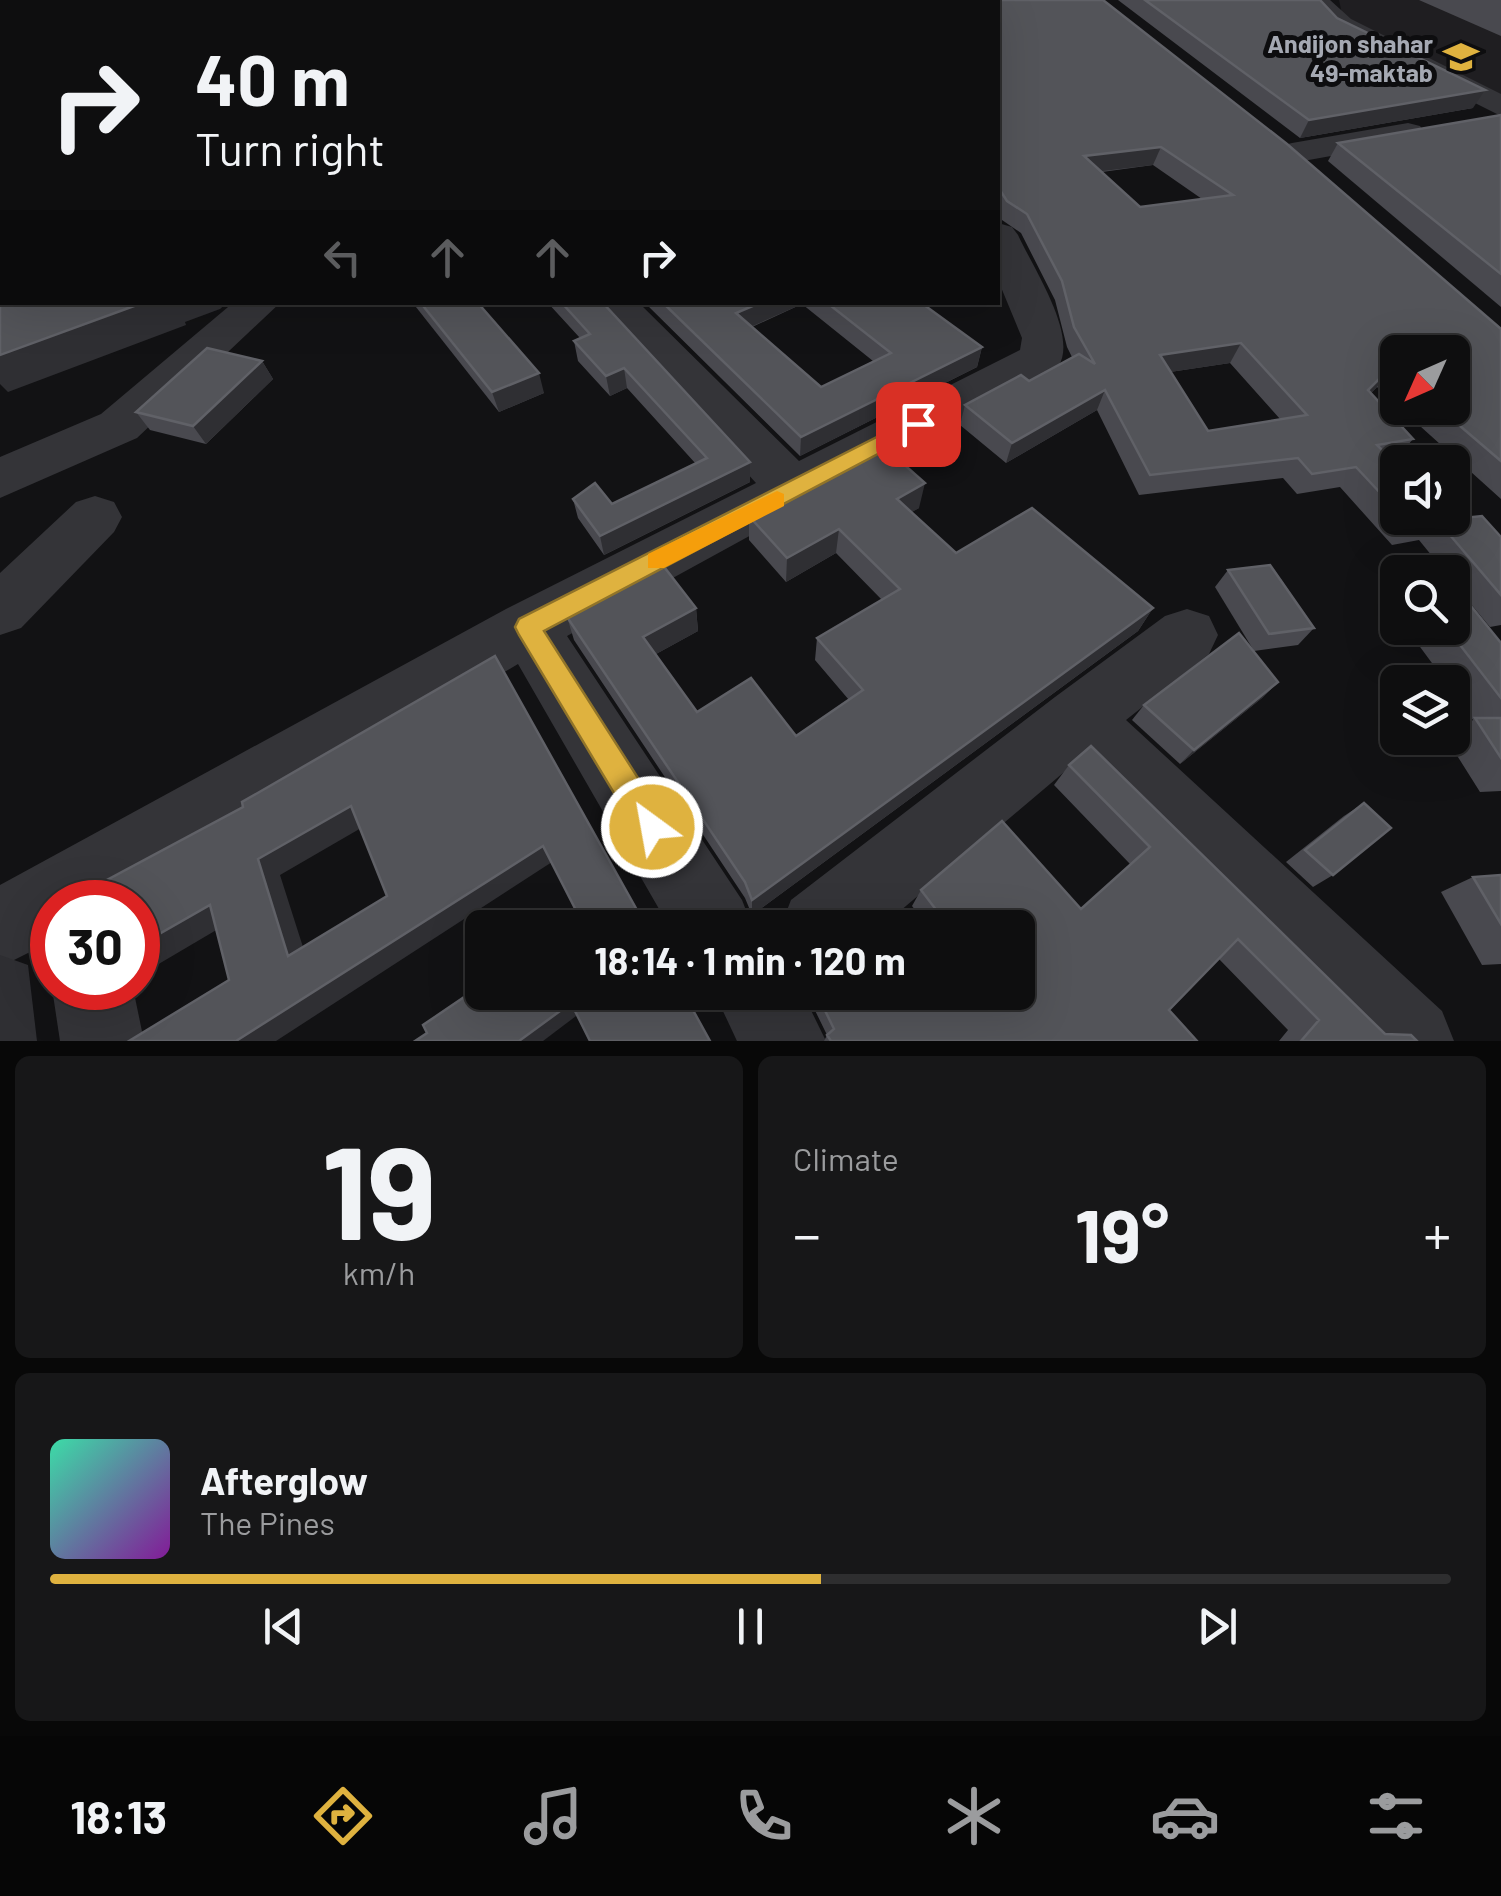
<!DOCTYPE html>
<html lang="en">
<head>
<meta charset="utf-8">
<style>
  body { margin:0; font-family:Barlow,sans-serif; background:#171718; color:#f1f3f6; height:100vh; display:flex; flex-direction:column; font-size:38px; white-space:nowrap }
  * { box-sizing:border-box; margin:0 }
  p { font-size:32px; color:#9b9c9e }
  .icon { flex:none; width:55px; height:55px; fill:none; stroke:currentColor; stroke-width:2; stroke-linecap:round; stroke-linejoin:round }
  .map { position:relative; height:1041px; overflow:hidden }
  .drawer { display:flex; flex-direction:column; gap:15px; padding:15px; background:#080808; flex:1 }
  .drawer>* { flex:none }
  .top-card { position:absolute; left:0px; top:0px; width:1000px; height:305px; box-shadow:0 10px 40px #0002,0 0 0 2px #2e2e2f; background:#0e0e0f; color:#f1f3f6; overflow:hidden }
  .needle { width:65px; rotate:225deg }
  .fabs { position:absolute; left:1380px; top:335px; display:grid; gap:20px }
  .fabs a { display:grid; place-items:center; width:90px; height:90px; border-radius:15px; background:#0e0e0f; box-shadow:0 10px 40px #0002,0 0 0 2px #2e2e2f; font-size:50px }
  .speed { position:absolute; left:30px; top:880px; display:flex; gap:20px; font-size:50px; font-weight:700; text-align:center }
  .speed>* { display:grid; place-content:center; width:130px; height:130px; border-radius:50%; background:#0e0e0f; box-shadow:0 10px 40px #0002,0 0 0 2px #2e2e2f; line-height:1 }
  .speed .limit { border:15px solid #d22; background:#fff; color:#111 }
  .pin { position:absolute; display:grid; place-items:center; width:85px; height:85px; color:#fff; margin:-42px; border-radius:20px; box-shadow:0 5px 15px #0006 }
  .me { position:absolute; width:110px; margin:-55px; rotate:328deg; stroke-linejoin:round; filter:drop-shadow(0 0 8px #0008) }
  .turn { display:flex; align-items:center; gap:35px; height:210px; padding:0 30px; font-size:45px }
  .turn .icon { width:130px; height:130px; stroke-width:2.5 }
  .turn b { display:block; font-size:70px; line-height:85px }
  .lanes { display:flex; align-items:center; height:95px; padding:0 30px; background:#0003; justify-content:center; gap:50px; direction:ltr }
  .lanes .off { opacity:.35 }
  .big { font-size:75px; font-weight:700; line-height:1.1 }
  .drawer .tile { flex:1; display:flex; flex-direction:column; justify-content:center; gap:15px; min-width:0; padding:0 35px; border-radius:15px; background:#171718 }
  .drawer .dial { align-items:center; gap:0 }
  .dial b { font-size:130px; line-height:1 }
  .song { display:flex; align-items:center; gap:30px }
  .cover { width:120px; height:120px; border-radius:15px; background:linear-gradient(135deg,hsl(160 70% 55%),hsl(290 70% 35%)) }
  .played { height:10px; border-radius:5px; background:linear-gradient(90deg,#dfb23f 55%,#2e2e2f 55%) }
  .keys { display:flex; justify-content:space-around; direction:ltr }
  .heat { display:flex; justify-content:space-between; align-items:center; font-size:55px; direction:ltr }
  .drawer .tiles { flex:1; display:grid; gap:15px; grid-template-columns:1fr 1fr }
  .tile:last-child { grid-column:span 2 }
  .trip { position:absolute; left:465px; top:910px; width:570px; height:100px; border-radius:15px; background:#0e0e0f; box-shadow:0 10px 40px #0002,0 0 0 2px #2e2e2f; font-weight:700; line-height:100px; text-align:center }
  .tabs { display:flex; height:160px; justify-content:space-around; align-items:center; background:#060606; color:#9b9c9e }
  .tabs .icon { width:70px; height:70px }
  .tabs .active { color:#dfb23f }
  .tabs b { font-size:45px; color:#f1f3f6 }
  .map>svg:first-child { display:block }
  .built { fill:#1f1e21 }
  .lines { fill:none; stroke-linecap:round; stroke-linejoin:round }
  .minor { fill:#343438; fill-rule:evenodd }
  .wall { fill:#49494f; fill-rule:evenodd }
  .shaded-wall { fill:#2f2f33 }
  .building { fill:#535459; stroke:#606167; stroke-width:2.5; fill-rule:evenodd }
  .route { fill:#dfb23f; stroke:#917429; stroke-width:2.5 }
  .slow { fill:#f59e0b }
  .labels { text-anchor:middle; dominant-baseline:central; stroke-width:10; stroke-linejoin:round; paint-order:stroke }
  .far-poi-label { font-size:25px; font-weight:bold; fill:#a5a9b3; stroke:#0d0d0f; text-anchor:end }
</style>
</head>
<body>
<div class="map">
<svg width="1501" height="1041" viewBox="0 0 1501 1041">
  <rect width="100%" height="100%" fill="#121214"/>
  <path class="built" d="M 1339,0 L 1501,0 L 1501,95 L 1343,19 Z"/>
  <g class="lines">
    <g class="minor">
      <path d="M 1302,0 L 1330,0 L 1351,19 L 1501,94 L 1501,116 L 1331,31 Z"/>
      <path d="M 0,4 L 2,5 L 2,24 L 0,24 Z"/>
      <path d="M 1408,123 L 1420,126 L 1425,133 L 1420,140 L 1292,163 L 1280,160 L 1275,153 L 1280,146 L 1292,143 Z"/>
      <path d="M 998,223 L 1012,227 L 1018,235 C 1033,268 1079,336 1058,367 L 567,636 L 742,900 L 753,928 L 670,928 L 518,664 L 117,902 L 52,902 L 52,941 L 0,967 L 0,885 L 506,609 L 756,483 L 592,302 L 638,302 L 799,461 L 1020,350 L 1022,338 L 998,280 Z"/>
      <path d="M 234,302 L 281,302 L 137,438 L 0,498 L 0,457 L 101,414 Z"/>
      <path d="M 95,496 L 114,502 L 122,517 L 114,532 L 21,628 L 0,635 L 0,573 L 76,502 Z"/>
      <path d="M 1187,609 L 1209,616 L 1218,635 L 1209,654 L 1126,720 L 1442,1011 L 1454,1041 L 1353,1041 L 1076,762 L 880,928 L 780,928 L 791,900 L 1055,697 L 1165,616 Z"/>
      <path d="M 52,988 L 133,988 L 144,1041 L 60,1041 Z"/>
      <path d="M 714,992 L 802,992 L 826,1041 L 737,1041 Z"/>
    </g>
  </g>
  <g class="wall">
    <path d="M 167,0 L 1103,0 L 1501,329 L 1501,499 L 1400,408 L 1452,408 L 1398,352 L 1398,405 L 1377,387 L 1371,393 L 1413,439 L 1396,459 L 1391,460 L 1398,466 L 1398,518 L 1447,518 L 1501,537 L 1501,625 L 1490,627 L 1452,581 L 1452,572 L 1445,572 L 1419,540 L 1392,545 L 1340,487 L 1297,494 L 1283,478 L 1139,495 L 1097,410 L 1006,463 L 960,425 L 965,405 L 1029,381 L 1072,357 L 1067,347 L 1055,300 L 1021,233 L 1002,220 L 998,213 L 998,2 L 170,2 ZM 1153,165 L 1202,199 L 1140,207 L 1102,172 ZM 1230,363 L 1280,419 L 1208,431 L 1170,372 Z"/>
    <path d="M 1118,0 L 1320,0 L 1337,18 L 1473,108 L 1300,138 Z"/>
    <path d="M 1419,0 L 1501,0 L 1501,36 Z"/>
    <path d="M 1501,115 L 1501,307 L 1328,161 L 1338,143 Z"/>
    <path d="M 412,302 L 477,302 L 544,393 L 499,412 Z"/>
    <path d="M 547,302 L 602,302 L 750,462 L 750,482 L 604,555 L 578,518 L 573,499 L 612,504 L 696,464 L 627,388 L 610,396 L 578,361 L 574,341 L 580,338 Z"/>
    <path d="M 644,302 L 921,302 L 982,347 L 977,367 L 800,456 ZM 802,304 L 873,361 L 821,387 L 752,327 Z"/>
    <path d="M 262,361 L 273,379 L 206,444 L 150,430 L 136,412 Z"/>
    <path d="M 919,508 L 911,512 L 956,553 L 1153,608 L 1138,631 L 752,915 L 745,898 L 574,640 L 567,617 L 696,608 L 698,631 L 656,654 L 697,712 L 796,736 L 849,700 L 815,660 L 817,638 L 882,600 L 836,553 L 786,582 L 749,540 L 749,516 Z"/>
    <path d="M 1228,570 L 1314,628 L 1298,645 L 1254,651 L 1215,587 Z"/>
    <path d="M 1415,628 L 1452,628 L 1501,643 L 1501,791 L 1480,792 L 1446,738 L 1452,738 L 1452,734 L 1473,720 L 1452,691 L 1452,682 L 1446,682 L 1409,632 Z"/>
    <path d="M 1278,682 L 1262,698 L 1180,764 L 1132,720 L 1144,705 Z"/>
    <path d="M 1069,765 L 1385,1034 L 1417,1041 L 1279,1041 L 1288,1030 L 1219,959 L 1169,1010 L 1197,1041 L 824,1041 L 827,1035 L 806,992 L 908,992 L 918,1006 L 1018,928 L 929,928 L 912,906 L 921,890 L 1081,909 L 1130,864 L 1054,785 Z"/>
    <path d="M 1364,803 L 1333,875 L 1313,887 L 1286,862 L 1344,816 Z"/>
    <path d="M 1501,875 L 1501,964 L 1482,965 L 1441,892 L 1473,877 Z"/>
  </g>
  <g class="shaded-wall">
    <path d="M 3,0 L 25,0 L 14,2 L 4,2 Z"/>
    <path d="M 1485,90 L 1473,108 L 1300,138 L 1309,120 Z"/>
    <path d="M 1161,147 L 1153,165 L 1078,174 L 1084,156 Z"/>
    <path d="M 0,200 L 2,206 L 2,234 L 0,229 Z"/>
    <path d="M 146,302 L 228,302 L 220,309 L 185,322 L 186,325 L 8,392 L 0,384 L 0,355 Z"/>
    <path d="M 762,302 L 803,302 L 802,304 L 737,333 L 736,313 Z"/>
    <path d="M 1241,343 L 1230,363 L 1150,375 L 1160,355 Z"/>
    <path d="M 982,347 L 977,367 L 800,456 L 801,437 Z"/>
    <path d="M 262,361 L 273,379 L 206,444 L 193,426 Z"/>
    <path d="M 1392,366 L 1377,387 L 1353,410 L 1368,390 Z"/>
    <path d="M 624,368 L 627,388 L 610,396 L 606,376 Z"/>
    <path d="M 539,373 L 544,393 L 499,412 L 492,392 Z"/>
    <path d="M 1105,390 L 1097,410 L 1006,463 L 1012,443 Z"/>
    <path d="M 750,462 L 750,482 L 604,555 L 600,536 Z"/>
    <path d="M 925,483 L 919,508 L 892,524 L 897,499 Z"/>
    <path d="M 839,529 L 836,553 L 786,582 L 787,558 Z"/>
    <path d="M 696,608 L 698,631 L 647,659 L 643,637 Z"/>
    <path d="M 1153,608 L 1138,631 L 752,915 L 752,900 Z"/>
    <path d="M 1278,682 L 1262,698 L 1180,764 L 1194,750 Z"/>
    <path d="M 351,806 L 368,824 L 280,875 L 310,969 L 288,956 L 258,859 Z"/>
    <path d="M 543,846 L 552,862 L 276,1041 L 236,1041 Z"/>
    <path d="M 210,905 L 235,919 L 140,975 L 138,974 L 138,946 Z"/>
    <path d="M 0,955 L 28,965 L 37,1041 L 0,1041 Z"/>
    <path d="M 571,1003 L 580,1013 L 543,1041 L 519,1041 Z"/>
  </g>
  <g class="building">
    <path d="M 182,0 L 1103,0 L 1287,144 L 1501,329 L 1501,461 L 1439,408 L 1452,408 L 1452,352 L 1398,352 L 1398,371 L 1392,366 L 1368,390 L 1413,439 L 1377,445 L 1398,466 L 1398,512 L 1356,467 L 1312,474 L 1298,458 L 1150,475 L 1105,390 L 1012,443 L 965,405 L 1021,375 L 1029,381 L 1079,354 L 1095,364 L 1074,327 L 1062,281 L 1027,214 L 1007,201 L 998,187 L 998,2 L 185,2 ZM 1161,147 L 1233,195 L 1140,207 L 1084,156 ZM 1241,343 L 1307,415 L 1208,431 L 1160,355 Z"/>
    <path d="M 1145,0 L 1320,0 L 1337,18 L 1485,90 L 1309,120 Z"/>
    <path d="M 1501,115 L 1501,274 L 1338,143 Z"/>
    <path d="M 0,229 L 2,232 L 2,302 L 145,302 L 0,355 Z"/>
    <path d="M 420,302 L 477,302 L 539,373 L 492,392 Z"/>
    <path d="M 561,302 L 602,302 L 750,462 L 600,536 L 573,499 L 595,483 L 612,504 L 707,458 L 624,368 L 606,376 L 574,341 L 590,334 Z"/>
    <path d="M 662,302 L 762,302 L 736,313 L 821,387 L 891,353 L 826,302 L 920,302 L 982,347 L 801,437 Z"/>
    <path d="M 207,348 L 262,361 L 193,426 L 136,412 Z"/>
    <path d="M 882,445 L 925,483 L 897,499 L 956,553 L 1032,508 L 1153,608 L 752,900 L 745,882 L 567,617 L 661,563 L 696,608 L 643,637 L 697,712 L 751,678 L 796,736 L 863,690 L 817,638 L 900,589 L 839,529 L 787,558 L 749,516 Z"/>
    <path d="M 1482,516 L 1501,537 L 1501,595 L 1438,521 L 1410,526 L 1403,518 L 1447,518 L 1449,519 L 1444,520 Z"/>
    <path d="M 1270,565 L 1314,628 L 1269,634 L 1228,570 Z"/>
    <path d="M 1471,606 L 1501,643 L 1501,698 L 1447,628 L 1452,628 L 1452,609 Z"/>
    <path d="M 1239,633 L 1278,682 L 1194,750 L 1144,705 Z"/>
    <path d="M 495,656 L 647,928 L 582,928 L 584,926 L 543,846 L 236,1041 L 129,1041 L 229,980 L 210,905 L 138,946 L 138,902 L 97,902 L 94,887 L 243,807 L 242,802 ZM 351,806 L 387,896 L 288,956 L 258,859 Z"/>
    <path d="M 1475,718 L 1501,718 L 1501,758 Z"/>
    <path d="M 1091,746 L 1385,1034 L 1411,1035 L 1417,1041 L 1301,1041 L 1319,1020 L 1238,939 L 1169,1010 L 1197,1041 L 831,1041 L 827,1035 L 834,1029 L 816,992 L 908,992 L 918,1006 L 933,992 L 1018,992 L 1018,928 L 950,928 L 921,890 L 1002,821 L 1081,909 L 1150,847 L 1069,765 Z"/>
    <path d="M 1364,803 L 1391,828 L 1333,875 L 1305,850 Z"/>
    <path d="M 1501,875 L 1501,924 L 1473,877 Z"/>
    <path d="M 476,989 L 479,998 L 488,992 L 683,992 L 710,1041 L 590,1041 L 571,1003 L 519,1041 L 415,1041 L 427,1033 L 423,1025 Z"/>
  </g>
  <path class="route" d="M 918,416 L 925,418 L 925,429 L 544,631 L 663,817 L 667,827 L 663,838 L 652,842 L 641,838 L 519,635 L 515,627 L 519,619 Z"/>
  <path class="slow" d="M 777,491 L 784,494 L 784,506 L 664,568 L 648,568 L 648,554 Z"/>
  <defs>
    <symbol id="school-bare" viewBox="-9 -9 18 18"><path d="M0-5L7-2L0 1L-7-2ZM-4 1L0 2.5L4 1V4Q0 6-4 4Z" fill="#dfb23f" stroke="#0d0d0f" stroke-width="2.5" paint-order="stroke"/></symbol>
  </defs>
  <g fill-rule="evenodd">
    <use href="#school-bare" x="1436" y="32" width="50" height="50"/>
  </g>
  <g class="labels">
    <g class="far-poi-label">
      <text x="1433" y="43">Andijon shahar<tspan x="1433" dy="29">49-maktab</tspan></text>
    </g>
  </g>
</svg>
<div class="fabs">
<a><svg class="needle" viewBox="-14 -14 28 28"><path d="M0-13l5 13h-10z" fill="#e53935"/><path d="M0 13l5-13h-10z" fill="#9b9c9e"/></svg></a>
<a><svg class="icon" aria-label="sound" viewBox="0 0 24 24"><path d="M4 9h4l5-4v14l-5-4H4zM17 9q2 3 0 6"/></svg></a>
<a><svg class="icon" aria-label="search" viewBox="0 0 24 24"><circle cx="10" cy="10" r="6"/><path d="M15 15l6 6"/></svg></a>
<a><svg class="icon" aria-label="layers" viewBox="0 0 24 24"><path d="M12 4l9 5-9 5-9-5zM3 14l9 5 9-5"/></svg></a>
</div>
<div class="speed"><div class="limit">30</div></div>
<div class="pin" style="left:918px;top:424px;background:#d93025"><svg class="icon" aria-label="arrive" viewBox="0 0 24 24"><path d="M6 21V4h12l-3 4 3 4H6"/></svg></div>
<svg class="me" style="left:652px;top:827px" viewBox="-20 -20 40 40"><circle r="17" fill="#dfb23f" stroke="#fff" stroke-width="3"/><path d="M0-11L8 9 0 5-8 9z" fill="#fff"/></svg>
<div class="trip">18:14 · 1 min · 120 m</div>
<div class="top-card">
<div class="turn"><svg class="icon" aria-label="right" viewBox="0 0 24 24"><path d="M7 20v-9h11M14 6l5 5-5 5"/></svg><div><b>40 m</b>Turn right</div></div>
<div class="lanes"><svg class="icon off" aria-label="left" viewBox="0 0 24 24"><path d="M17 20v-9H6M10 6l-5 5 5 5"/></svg><svg class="icon off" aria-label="ahead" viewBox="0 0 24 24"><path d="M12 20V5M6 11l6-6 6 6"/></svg><svg class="icon off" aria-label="ahead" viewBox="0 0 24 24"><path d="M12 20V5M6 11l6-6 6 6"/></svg><svg class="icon" aria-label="right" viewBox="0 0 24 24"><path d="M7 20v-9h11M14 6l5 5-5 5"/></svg></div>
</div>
</div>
<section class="drawer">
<div class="tiles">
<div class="tile dial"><b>19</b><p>km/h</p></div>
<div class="tile"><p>Climate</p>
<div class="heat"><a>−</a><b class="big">19°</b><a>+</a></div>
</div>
<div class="tile">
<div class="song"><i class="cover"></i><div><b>Afterglow</b><p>The Pines</p></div></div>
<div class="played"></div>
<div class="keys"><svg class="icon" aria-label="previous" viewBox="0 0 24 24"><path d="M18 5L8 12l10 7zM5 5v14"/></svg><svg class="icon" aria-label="pause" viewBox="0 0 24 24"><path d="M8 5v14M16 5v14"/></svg><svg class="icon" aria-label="next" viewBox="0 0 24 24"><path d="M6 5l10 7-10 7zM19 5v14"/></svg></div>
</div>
</div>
</section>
<nav class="tabs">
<b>18:13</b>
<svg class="icon active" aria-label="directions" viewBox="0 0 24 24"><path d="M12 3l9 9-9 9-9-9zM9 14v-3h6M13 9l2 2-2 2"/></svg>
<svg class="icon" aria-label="music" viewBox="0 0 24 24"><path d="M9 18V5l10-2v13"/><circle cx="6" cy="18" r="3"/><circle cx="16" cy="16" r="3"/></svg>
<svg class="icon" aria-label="phone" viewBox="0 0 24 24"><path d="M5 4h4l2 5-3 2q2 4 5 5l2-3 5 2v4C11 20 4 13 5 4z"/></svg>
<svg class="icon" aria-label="climate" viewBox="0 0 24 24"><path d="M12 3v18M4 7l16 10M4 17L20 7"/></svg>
<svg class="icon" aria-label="car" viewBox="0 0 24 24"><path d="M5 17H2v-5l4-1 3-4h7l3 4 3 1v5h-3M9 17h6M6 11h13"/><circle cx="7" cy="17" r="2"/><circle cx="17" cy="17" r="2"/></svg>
<svg class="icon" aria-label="filters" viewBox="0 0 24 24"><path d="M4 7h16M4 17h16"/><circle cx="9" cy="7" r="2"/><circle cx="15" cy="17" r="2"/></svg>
</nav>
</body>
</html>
